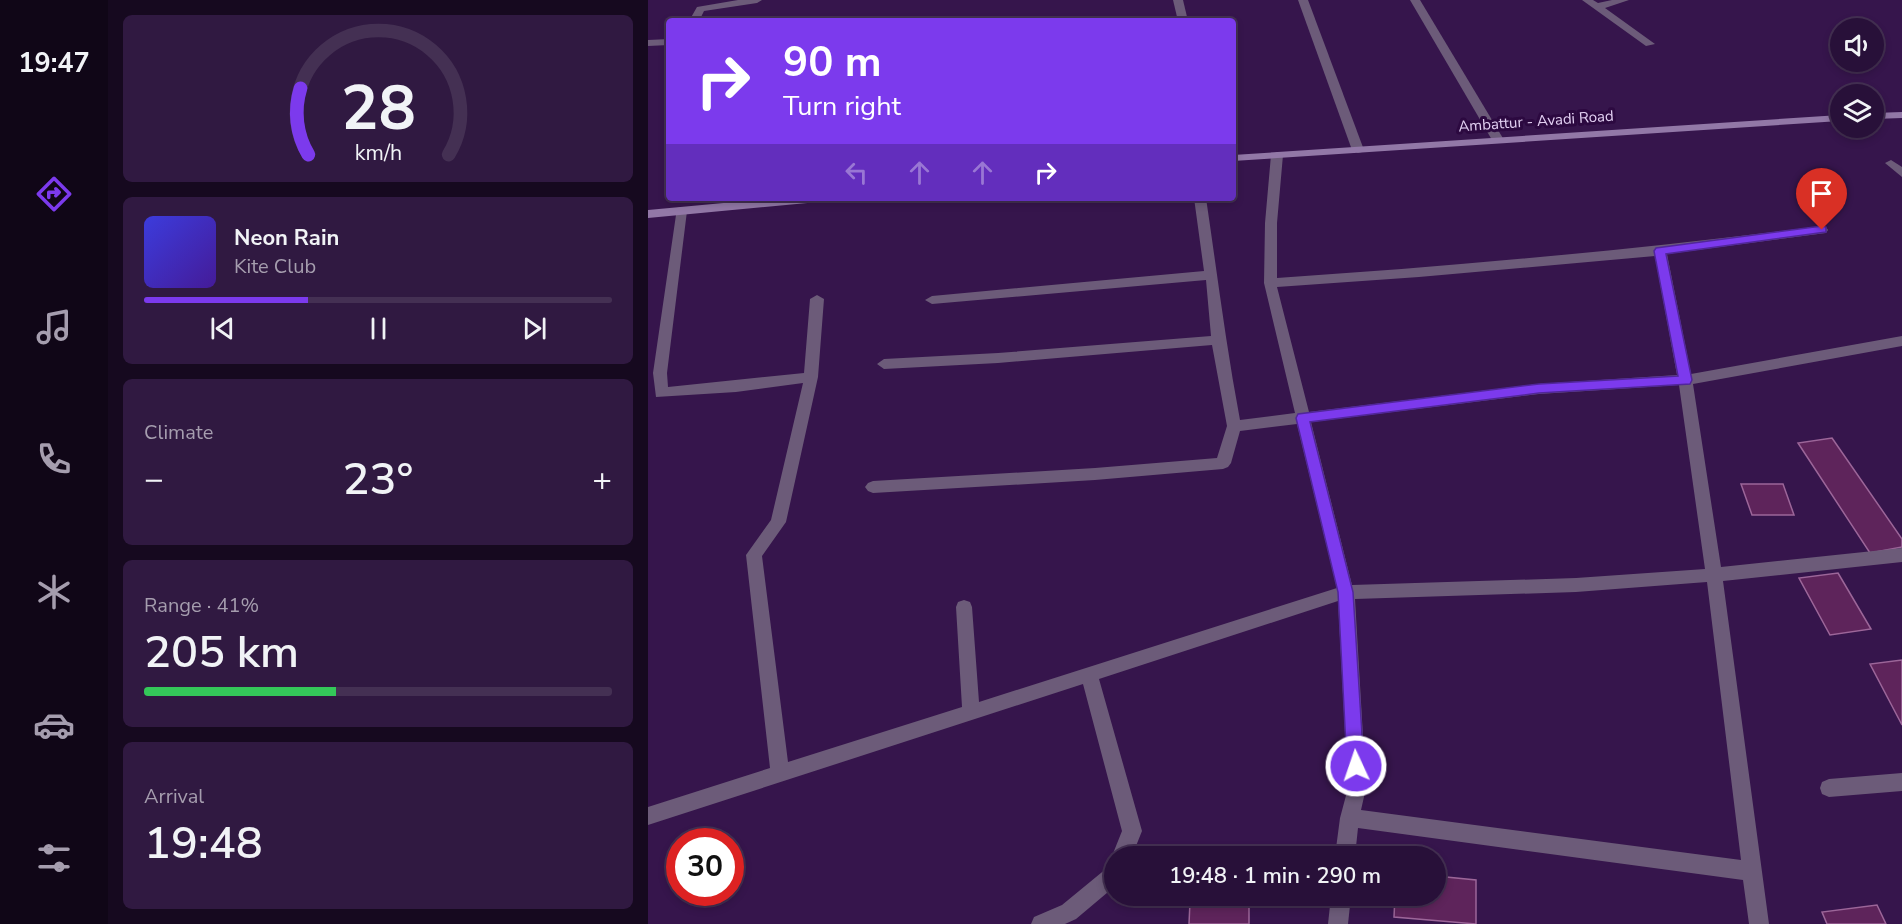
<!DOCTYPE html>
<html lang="en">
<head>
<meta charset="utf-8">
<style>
  body { margin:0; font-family:"Nunito Sans",sans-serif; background:#301941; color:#f1f3f6; height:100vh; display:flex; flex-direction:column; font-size:22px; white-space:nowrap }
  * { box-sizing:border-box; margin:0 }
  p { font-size:20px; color:#a59dae }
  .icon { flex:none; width:33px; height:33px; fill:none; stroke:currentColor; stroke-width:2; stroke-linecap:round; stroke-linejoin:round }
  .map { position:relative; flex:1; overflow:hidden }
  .drawer { display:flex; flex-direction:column; gap:15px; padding:15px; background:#16091f; width:540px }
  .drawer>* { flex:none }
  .hud { position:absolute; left:18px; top:18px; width:570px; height:183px; border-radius:6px; box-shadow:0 3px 9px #0003,0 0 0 2px #443053; background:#7c3aed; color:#fff; overflow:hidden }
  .tools { position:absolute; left:1182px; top:18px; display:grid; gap:12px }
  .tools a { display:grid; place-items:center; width:54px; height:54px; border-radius:50%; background:#281039; box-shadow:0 3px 9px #0003,0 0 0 2px #443053; font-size:30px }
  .speed { position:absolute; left:18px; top:828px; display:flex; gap:12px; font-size:30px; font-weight:700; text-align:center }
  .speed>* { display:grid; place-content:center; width:78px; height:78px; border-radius:50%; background:#281039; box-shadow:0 3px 9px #0003,0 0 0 2px #443053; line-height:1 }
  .speed .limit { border:9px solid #d22; background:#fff; color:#111 }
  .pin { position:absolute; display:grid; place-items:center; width:51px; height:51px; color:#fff; margin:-62px -26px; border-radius:50% 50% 50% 0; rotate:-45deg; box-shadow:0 0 6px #0007 }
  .pin .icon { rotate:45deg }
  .me { position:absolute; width:66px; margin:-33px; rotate:357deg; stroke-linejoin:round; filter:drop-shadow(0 0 4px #0008) }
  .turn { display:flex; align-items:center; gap:21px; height:126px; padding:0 18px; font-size:27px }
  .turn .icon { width:78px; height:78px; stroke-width:2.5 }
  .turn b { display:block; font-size:42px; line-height:51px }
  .lanes { display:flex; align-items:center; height:57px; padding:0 18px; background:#0003; justify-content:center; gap:30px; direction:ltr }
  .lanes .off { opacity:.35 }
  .big { font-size:45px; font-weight:600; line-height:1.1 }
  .drawer .tile { flex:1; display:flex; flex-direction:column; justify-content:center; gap:9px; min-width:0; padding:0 21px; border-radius:9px; background:#301941 }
  .drawer .dial { align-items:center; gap:0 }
  .dial svg { height:156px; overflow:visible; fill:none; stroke:#443053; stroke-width:7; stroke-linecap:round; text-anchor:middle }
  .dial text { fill:#f1f3f6; stroke:none }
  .song { display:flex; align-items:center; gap:18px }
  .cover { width:72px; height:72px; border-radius:9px; background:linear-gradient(135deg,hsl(240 70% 55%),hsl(260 70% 35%)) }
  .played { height:6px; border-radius:3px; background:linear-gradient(90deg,#7c3aed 35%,#443053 35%) }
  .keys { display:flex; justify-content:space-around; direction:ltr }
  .heat { display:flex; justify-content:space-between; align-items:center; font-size:33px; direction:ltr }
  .charge { height:9px; border-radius:4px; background:linear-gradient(90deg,#34c759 41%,#443053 0) }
  .trip { position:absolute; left:456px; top:846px; width:342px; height:60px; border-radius:30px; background:#281039; box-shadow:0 3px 9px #0003,0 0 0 2px #443053; font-weight:600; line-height:60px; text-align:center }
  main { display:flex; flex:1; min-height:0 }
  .tab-bar { display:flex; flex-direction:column; width:108px; justify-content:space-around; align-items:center; background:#100617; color:#a59dae }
  .tab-bar .icon { width:42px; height:42px }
  .tab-bar .selected { color:#7c3aed }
  .tab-bar b { font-size:27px; color:#f1f3f6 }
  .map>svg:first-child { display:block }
  .building { fill:#5e245b; stroke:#9c6699; stroke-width:1.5 }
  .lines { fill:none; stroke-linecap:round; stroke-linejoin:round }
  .street { fill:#6c5b79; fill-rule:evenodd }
  .secondary { fill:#9278a7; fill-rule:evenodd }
  .route { fill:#7c3aed; stroke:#51269a; stroke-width:1.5 }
  .labels { text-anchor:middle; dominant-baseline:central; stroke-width:6; stroke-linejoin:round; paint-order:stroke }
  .far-street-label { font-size:15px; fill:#e2d0f2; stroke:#2c0940 }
</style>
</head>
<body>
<main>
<nav class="tab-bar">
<b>19:47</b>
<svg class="icon selected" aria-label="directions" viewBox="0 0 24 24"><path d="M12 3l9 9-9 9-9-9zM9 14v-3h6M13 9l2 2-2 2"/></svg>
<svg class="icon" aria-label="music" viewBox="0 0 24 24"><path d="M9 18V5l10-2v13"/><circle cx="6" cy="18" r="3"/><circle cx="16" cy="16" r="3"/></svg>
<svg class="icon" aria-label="phone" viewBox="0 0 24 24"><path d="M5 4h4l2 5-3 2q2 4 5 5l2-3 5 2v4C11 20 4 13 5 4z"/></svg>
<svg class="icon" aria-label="climate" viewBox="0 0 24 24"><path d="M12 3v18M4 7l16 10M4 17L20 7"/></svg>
<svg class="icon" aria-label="car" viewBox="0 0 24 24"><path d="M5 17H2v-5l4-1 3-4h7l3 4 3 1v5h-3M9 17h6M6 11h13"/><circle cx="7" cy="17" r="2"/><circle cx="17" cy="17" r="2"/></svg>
<svg class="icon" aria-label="filters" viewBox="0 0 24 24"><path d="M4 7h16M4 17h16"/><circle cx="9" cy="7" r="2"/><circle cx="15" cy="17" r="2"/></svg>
</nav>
<section class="drawer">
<div class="tile dial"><svg viewBox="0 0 100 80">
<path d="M14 69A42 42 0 1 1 86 69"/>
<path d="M14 69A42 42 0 0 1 10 35" stroke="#7c3aed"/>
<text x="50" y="56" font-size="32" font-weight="700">28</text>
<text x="50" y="72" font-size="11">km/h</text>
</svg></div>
<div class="tile">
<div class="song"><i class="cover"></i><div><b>Neon Rain</b><p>Kite Club</p></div></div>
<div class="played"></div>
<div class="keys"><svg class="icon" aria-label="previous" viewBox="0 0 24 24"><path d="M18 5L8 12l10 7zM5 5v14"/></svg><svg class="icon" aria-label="pause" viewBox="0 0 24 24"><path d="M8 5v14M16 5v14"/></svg><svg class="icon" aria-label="next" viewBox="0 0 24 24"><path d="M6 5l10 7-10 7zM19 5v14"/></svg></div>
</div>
<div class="tile"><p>Climate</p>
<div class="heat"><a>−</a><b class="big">23°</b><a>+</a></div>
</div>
<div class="tile"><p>Range · 41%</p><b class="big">205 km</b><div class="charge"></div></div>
<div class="tile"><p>Arrival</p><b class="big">19:48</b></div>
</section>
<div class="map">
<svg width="1254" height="924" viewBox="0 0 1254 924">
  <rect width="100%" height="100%" fill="#36154c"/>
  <g class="building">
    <path d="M 1184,438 L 1254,539 L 1254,547 L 1222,553 L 1150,443 Z"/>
    <path d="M 1093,484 L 1135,484 L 1146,515 L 1104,515 Z"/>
    <path d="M 1190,573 L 1223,629 L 1182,635 L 1151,578 Z"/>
    <path d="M 1254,660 L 1254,725 L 1222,664 Z"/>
    <path d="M 788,876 L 828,880 L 828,924 L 746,917 L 747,896 L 788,896 Z"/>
    <path d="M 601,901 L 601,924 L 541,924 L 542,902 Z"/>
    <path d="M 1229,905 L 1238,924 L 1179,924 L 1174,912 Z"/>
  </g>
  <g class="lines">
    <g class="street">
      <path d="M 90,0 L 114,0 L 109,3 L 56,11 L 51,21 L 41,21 L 49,7 Z"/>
      <path d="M 525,0 L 535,0 L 540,21 L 530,21 Z"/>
      <path d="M 650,0 L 660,0 L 716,150 L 714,152 L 710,153 L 704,150 Z"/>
      <path d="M 762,0 L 772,0 L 856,140 L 854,142 L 846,142 L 844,140 Z"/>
      <path d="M 934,0 L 945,0 L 950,3 L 964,0 L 981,0 L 957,8 L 1007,44 L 998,46 Z"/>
      <path d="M 21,39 L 21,45 L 0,46 L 0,40 Z"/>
      <path d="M 629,152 L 635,155 L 629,223 L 629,278 C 811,266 993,249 1174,226 L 1178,227 L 1180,230 L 1178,233 L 1019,254 L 1043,374 L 1254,336 L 1254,346 L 1045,384 L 1073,567 L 1254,548 L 1254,562 L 1075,581 L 1121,924 L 1101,924 L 1095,880 L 710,828 L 707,856 L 687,856 L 692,818 L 700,788 L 690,601 L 451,679 L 494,831 L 484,856 L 466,856 L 466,861 L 464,856 L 474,831 L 435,684 L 0,825 L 0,807 L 122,768 L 98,555 L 123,520 L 155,383 L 88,392 L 8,397 L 5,373 L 29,208 L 33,207 L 39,211 L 19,373 L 20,387 L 156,373 L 162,299 L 169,295 L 176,299 L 170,377 L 138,522 L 114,556 L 140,762 L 314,707 L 308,607 L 310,602 L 316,600 L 322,602 L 324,607 L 331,702 L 689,588 L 649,424 L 592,431 L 583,463 L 580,467 L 575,469 L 447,480 L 225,493 L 220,491 L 217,487 L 220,483 L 225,481 L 447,468 L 569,458 L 579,426 L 564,345 L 350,363 L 236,369 L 229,364 L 236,359 L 350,353 L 563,336 L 558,280 L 284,304 L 277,300 L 284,296 L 556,271 L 546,198 L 558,198 C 569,272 578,346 592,420 L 647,413 L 616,283 L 617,223 L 623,155 ZM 1007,256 L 1029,375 L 891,384 L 661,412 L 629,287 L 771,277 ZM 1031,385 L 1057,569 L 928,578 L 704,585 L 663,422 L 891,394 ZM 1059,582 L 1093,860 L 713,810 L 718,788 L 707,599 L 928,592 Z"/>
      <path d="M 1243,160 L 1254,167 L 1254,177 L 1237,163 Z"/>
      <path d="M 1254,773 L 1254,791 L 1181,797 L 1174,794 L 1172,788 L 1174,782 L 1181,779 Z"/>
      <path d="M 466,865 L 466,887 L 428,919 L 417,924 L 383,924 L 386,917 L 414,905 L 459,868 Z"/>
      <path d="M 683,896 L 703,896 L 700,924 L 680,924 Z"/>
    </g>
    <g class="secondary">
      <path d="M 1254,112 L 1254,118 L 1226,119 L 1226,113 Z"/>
      <path d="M 1192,115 L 1192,121 L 585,161 L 585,155 Z"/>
      <path d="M 131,198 L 176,198 L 170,202 L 0,218 L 0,210 Z"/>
    </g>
  </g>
  <path class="route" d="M 1174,226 L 1178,227 L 1178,232 L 1018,254 L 1044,380 L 1042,384 L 891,393 L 662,422 L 705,592 L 716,766 L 714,772 L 708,774 L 702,772 L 699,766 L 690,592 L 648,418 L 650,414 L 891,384 L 1030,376 L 1006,251 L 1008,248 Z"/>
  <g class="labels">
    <g class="far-street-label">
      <text transform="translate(888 121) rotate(-4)">Ambattur - Avadi Road</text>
    </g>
  </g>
</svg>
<div class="tools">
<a><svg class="icon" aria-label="sound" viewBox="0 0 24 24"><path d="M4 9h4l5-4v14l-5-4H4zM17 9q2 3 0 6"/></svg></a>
<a><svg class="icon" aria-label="layers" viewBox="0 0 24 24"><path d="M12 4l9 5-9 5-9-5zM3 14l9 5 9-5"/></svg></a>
</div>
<div class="speed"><div class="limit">30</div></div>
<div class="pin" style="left:1174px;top:230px;background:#d93025"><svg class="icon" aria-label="arrive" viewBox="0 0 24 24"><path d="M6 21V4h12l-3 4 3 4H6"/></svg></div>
<svg class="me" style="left:708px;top:766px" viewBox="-20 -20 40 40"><circle r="17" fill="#7c3aed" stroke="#fff" stroke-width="3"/><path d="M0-11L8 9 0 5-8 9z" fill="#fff"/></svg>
<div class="trip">19:48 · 1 min · 290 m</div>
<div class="hud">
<div class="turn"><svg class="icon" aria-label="right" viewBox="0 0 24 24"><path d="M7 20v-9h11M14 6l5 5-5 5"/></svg><div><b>90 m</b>Turn right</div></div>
<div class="lanes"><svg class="icon off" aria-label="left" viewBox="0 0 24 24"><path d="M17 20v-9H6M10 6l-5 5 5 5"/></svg><svg class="icon off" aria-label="ahead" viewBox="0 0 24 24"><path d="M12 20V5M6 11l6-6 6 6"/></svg><svg class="icon off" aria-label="ahead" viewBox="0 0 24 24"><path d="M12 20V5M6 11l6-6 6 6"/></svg><svg class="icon" aria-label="right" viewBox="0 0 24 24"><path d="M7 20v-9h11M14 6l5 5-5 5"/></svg></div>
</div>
</div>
</main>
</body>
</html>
